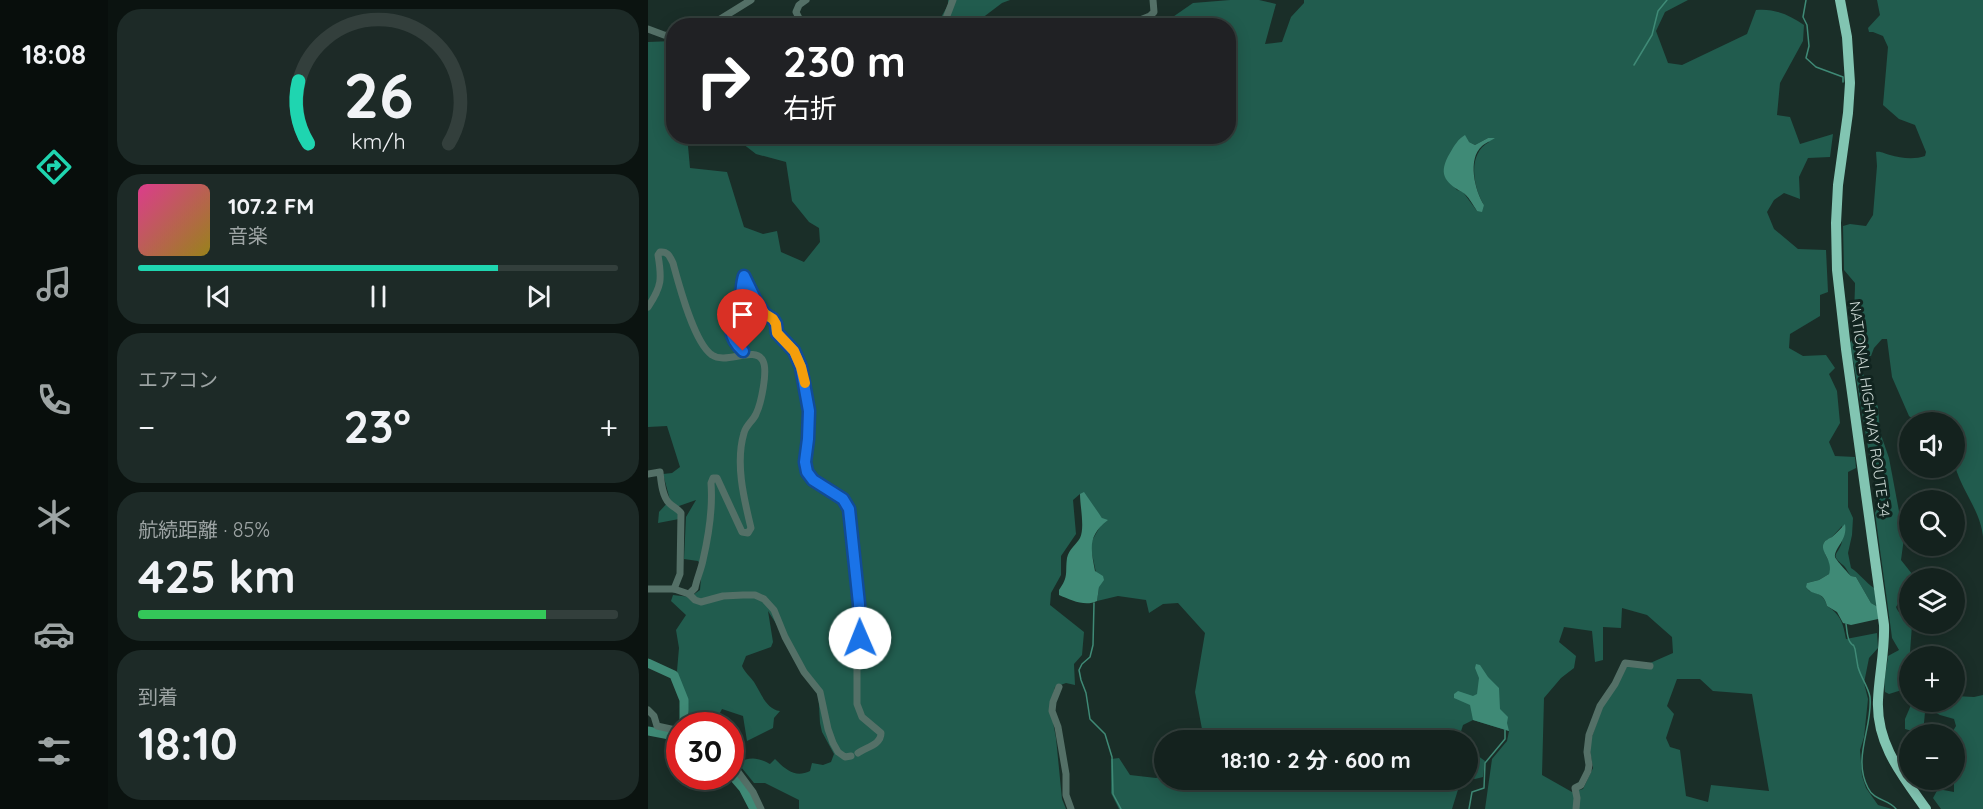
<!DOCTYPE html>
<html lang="ja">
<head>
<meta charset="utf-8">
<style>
  body { margin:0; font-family:Quicksand,"Noto Sans JP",sans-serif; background:#1d2a27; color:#f1f3f6; height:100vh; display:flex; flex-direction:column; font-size:22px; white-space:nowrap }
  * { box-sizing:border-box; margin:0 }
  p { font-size:20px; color:#9da4a4 }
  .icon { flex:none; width:33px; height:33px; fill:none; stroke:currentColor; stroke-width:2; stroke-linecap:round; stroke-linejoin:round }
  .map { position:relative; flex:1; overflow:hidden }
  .drawer { display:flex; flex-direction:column; gap:9px; padding:9px; background:#0b1310; width:540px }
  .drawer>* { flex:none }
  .top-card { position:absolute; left:18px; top:18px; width:570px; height:126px; border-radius:24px; box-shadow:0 3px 15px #0003,0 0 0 2px #333f3c; background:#202124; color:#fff; overflow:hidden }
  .buttons { position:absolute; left:1251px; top:412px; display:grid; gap:12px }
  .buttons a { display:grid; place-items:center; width:66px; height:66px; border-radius:50%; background:#14221e; box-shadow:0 3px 15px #0003,0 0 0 2px #333f3c; font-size:30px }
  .speed { position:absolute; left:18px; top:712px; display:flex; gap:12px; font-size:30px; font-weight:700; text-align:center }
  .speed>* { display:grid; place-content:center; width:78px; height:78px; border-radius:50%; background:#14221e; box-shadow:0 3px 15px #0003,0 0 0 2px #333f3c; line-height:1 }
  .speed .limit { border:9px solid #d22; background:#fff; color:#111 }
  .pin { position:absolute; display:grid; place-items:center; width:51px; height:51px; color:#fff; margin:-62px -26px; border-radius:50% 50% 50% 0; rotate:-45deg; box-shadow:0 0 6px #0007 }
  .pin .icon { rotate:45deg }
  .me { position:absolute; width:66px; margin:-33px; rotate:359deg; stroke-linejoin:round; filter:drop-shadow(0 0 4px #0008) }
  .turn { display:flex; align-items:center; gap:21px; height:126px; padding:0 18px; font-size:27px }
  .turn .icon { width:78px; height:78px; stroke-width:2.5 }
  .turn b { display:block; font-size:42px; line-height:51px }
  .big { font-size:45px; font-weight:700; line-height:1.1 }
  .drawer .tile { flex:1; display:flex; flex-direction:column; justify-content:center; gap:9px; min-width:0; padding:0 21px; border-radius:24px; background:#1d2a27 }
  .drawer .dial { align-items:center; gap:0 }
  .dial svg { height:156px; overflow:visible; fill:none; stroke:#333f3c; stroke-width:7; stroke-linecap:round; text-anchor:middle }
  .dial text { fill:#f1f3f6; stroke:none }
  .song { display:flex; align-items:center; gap:18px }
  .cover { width:72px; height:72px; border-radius:9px; background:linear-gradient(135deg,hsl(330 70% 55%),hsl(50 70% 35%)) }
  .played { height:6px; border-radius:3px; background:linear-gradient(90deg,#1fd5b0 75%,#333f3c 75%) }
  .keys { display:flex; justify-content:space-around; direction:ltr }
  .heat { display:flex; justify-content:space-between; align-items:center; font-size:33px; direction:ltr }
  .charge { height:9px; border-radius:4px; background:linear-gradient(90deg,#34c759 85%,#333f3c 0) }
  .trip { position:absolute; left:506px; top:730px; width:324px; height:60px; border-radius:30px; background:#14221e; box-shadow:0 3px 15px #0003,0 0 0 2px #333f3c; font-weight:700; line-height:60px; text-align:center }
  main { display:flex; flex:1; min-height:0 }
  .tabs { display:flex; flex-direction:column; width:108px; justify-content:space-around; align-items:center; background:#080e0c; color:#9da4a4 }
  .tabs .icon { width:42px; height:42px }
  .tabs .active { color:#1fd5b0 }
  .tabs b { font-size:27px; color:#f1f3f6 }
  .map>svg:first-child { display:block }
  .green { fill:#215c4e; fill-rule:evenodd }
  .water { fill:#3f8a76 }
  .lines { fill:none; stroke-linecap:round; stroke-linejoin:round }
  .stream { stroke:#3f8a76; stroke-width:1.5 }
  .river { stroke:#3f8a76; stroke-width:9 }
  .minor { stroke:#547067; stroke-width:7 }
  .trunk { stroke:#82c5b2; stroke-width:10 }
  .route-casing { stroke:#114b97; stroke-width:15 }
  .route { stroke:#1a73e8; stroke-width:10 }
  .slow { stroke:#f59e0b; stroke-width:10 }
  .labels { text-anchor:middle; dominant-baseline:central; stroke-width:6; stroke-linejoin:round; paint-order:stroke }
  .street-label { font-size:15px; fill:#cdd9d5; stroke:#11241f }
</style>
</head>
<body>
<main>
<nav class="tabs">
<b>18:08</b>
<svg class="icon active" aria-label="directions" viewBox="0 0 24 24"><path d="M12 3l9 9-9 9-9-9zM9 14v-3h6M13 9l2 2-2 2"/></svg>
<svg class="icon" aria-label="music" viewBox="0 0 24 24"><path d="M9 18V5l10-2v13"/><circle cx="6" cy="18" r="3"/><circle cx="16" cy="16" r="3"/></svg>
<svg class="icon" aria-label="phone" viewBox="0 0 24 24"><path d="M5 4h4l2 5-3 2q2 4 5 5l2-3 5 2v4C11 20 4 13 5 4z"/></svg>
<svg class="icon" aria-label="climate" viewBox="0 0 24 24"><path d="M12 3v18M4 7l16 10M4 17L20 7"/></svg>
<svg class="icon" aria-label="car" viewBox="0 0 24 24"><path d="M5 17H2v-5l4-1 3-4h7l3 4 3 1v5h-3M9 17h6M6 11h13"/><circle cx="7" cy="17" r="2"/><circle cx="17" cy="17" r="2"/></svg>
<svg class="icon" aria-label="filters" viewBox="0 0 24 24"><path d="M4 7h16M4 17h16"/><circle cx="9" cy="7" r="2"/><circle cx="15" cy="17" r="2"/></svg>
</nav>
<section class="drawer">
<div class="tile dial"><svg viewBox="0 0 100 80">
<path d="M14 69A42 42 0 1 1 86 69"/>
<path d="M14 69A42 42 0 0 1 9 37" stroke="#1fd5b0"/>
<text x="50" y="56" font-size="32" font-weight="700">26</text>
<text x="50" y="72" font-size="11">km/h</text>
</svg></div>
<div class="tile">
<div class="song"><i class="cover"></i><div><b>107.2 FM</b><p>音楽</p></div></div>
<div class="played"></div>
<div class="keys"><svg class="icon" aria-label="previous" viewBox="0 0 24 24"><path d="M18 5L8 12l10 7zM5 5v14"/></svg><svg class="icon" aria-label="pause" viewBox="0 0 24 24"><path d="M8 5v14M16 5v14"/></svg><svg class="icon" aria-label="next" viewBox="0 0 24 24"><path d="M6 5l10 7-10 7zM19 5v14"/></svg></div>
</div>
<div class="tile"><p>エアコン</p>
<div class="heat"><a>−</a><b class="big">23°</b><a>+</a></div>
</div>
<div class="tile"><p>航続距離 · 85%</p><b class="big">425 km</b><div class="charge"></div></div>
<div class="tile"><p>到着</p><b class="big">18:10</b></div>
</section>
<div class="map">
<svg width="1335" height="809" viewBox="0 0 1335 809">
  <rect width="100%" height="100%" fill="#1a2e28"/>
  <g class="green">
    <path d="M 300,0 L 362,0 L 354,3 L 325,25 L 288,26 L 300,5 Z"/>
    <path d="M 582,0 L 611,0 L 628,4 L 617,44 L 634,42 L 643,17 L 656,3 L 656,0 L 1040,0 L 1017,12 L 1008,31 L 1020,63 L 1034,65 L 1099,34 L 1108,10 C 1126,8 1142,15 1156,25 L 1155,41 L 1132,83 L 1129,115 L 1142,117 L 1152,144 L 1185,134 L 1182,157 L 1160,158 L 1151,177 L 1152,199 L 1136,193 L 1126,200 L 1119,212 L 1126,229 L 1150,249 L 1178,250 L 1180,292 L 1172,295 L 1172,316 L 1142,334 L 1141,348 L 1155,356 L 1178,355 L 1187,368 L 1181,374 L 1189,391 L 1192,423 L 1181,442 L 1187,456 L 1207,457 L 1208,468 L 1200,472 L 1200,507 L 1205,518 L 1204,535 L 1200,553 L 1203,568 C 1212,574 1217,582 1226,588 L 1230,607 L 1223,603 L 1208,577 L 1203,576 C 1200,573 1198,567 1195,565 C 1183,555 1188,556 1193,545 C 1195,540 1194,531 1194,526 L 1184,537 L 1176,542 C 1176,547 1176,552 1178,556 C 1182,564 1185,566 1181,574 L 1171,580 L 1159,583 L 1161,591 C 1171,594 1176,595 1179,606 C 1193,615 1195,623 1198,639 L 1229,633 L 1230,648 L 1221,658 L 1216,683 L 1220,699 L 1216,737 L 1212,750 L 1214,776 L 1218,788 L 1230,805 L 1244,809 L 837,809 L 844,759 L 859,741 L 861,731 L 825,720 L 815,725 L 810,741 L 536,741 L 536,739 L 554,729 L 547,692 L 557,633 L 530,603 L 515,604 L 501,613 L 498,600 L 470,596 L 449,601 L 451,587 L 442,544 L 453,525 L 454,518 L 432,494 L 425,500 L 428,534 L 413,556 L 413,575 L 403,593 L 402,605 L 436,632 L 434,655 L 426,664 L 427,685 L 418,683 L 407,687 L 402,706 L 408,738 L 414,799 L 418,809 L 151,809 L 151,800 L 117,783 L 106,783 L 89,762 C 103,757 109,757 122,764 L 127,759 C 138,770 147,778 162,771 L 164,763 L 175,765 L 183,762 L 186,754 L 174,732 L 172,723 L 170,689 L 120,611 L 125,642 L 123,647 L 98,656 L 94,666 C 97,673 102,676 106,682 C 113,693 118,709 132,711 L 126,718 L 125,728 L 99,741 L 95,716 L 74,709 L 65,726 L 41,726 L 41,714 L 29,671 L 31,648 L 28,630 L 38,615 L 23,601 L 25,595 L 42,597 L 52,590 L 54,567 L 50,561 L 36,559 L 38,517 L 48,500 L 31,506 L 31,519 L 10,523 L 11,512 L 22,500 L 15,474 L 24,473 L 32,467 L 19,426 L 0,427 L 0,42 L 25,41 L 26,136 L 51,137 L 40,146 L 42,168 L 79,172 L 96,227 L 115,234 L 129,231 L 133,252 L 156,262 L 172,242 L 171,228 L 161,222 L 144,201 L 138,162 L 108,154 L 86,137 L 580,136 L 580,26 L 507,25 L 519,21 L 545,3 ZM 840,138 L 841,142 C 819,154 825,187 836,205 L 829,211 L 815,192 L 809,190 L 804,184 L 821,142 L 827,145 ZM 974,608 L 999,615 L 1024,637 L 1025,653 L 1000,664 L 982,661 L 954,708 L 941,745 L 945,768 L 935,789 L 924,792 L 894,775 L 896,698 L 913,678 L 926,668 L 928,656 L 911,642 L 916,627 L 944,631 L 947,662 L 955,660 L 955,627 L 973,628 ZM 1029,679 L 1052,679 L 1065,691 L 1104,694 L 1121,791 L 1063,785 L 1060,802 L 1038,796 L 1032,750 L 1022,747 L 1018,738 L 1026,714 L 1019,706 Z"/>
    <path d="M 1229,0 L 1335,0 L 1335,537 C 1333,512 1314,491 1307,466 C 1304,453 1306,436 1306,423 L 1298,423 L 1286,410 L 1279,423 L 1270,423 L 1261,416 L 1244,377 L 1239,339 L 1234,339 L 1226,348 L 1223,356 L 1219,356 C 1202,337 1207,306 1207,283 L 1196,270 L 1195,226 L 1202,224 L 1218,226 L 1225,215 L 1229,166 L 1228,152 C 1234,151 1236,154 1242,155 C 1252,158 1266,160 1277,156 L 1278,152 L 1267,125 L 1251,119 L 1235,105 L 1240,47 L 1235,36 L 1225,32 L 1221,32 L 1220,28 L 1232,15 Z"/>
    <path d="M 1208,339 L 1210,343 L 1212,367 L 1230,407 L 1232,432 L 1241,458 L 1256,538 L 1253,560 L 1268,579 L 1262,579 L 1261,593 L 1255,596 L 1248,607 C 1250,613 1255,616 1261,618 L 1262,624 L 1264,625 L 1261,666 L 1257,670 L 1257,674 L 1261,678 L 1261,697 L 1257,689 L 1241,694 L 1237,692 C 1235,681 1239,667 1240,656 L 1251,650 L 1244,638 L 1243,630 L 1227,513 L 1232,504 L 1221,453 L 1202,343 L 1204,340 Z"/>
    <path d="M 1335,695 L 1335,809 L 1293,809 L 1285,798 L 1290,789 L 1306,792 L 1306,735 L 1287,735 L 1305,731 L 1308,726 L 1306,719 L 1292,715 L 1268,702 L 1306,702 L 1307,696 L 1326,697 Z"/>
    <path d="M 1263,705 L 1277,712 L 1275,734 L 1257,729 L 1257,719 Z"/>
    <path d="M 819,748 L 837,761 L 835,777 L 827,779 L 819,777 Z"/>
    <path d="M 471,758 L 482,775 L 508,778 L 516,775 L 516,780 L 813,780 L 804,809 L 471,809 L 463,793 L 463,759 Z"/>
  </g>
  <g class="water">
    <path d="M 817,135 L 821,142 L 827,145 L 840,138 L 847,138 C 843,141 837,143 834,146 C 819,159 827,191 836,205 L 834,212 L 829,211 C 825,205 820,195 814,192 C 796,182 790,173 802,153 C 806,146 810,139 817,135 Z"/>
    <path d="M 436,492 L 454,518 L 460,520 C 439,536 443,549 447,571 L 455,576 L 456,580 L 451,587 L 449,601 C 437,607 423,600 411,595 L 411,590 C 421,576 417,573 419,558 C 421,549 428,545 432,538 C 437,528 432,506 432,494 Z"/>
    <path d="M 1197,524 C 1200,540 1186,548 1187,557 C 1188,560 1200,573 1203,576 L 1208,577 L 1223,603 L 1230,607 L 1230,619 L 1203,625 L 1195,623 L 1189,612 L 1179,606 C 1175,589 1166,598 1158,587 L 1159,583 L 1171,580 L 1181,574 C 1186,561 1171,551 1176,543 C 1176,541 1182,538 1184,537 C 1189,533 1193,528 1197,524 Z"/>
    <path d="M 828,664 L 832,665 L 840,677 L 851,688 L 852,709 L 860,717 L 859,723 L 861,731 L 825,720 L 822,705 L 806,698 L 806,694 L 810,691 L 825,696 L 829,694 L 831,678 L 827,668 Z"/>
  </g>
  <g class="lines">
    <g class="stream">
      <path d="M 1158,0 L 1155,17 L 1159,25 L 1161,46 L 1158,58 L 1168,67 L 1195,77 L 1195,82"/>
      <path d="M 986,65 L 1004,35 L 1010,11 L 1019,0"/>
      <path d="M 446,603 L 445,645 L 442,657 L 434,664 L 431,670 L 433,680 L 438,693 L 442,719 L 457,734 L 464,757 L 465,794 L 473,809"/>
      <path d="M 1198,624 C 1199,630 1199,638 1202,642 C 1207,649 1204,641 1207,649 C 1208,655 1209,662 1210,667 C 1213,678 1220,686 1222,697 C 1225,727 1204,758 1220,788 C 1226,801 1241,799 1248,809"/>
      <path d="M 821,809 L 824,792 L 836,788 L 837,763 L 857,739 L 857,730"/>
    </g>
    <g class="river">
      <path d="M 0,663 L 26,675 L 36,700 L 36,726"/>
      <path d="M 0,731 L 32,737"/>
      <path d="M 82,773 L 95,788 L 106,809"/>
    </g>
    <g class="minor">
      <path d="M 61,26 L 103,0"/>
      <path d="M 155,26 L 148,12 L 151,5 L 158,0"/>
      <path d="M 295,26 L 305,0"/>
      <path d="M 477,26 L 502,16 L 506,12 L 505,0"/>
      <path d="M 0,29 L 16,35 L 26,36"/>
      <path d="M 0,307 C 14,286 14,279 10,255 L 12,252 C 20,251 22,257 25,263 C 31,285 46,343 64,355 C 78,365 107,345 115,361 C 120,371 113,404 108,414 C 105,421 98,425 96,433 C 87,463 96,499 103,528 L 100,533 L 94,532 L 69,478 L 65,478 L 63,483 C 65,509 61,534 55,560 C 53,570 49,578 47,588 L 41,594"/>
      <path d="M 96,354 L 87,343 L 83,330 L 85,317 L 93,294 L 96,276 L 109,304 L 117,314 L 125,319 L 128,324 L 129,333 L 145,351 L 153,367 L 161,411 L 160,439 L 157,462 L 159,473 L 165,480 L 195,499 L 201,509 L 211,604 L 212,637 L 209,668 L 209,704 L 214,717 L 233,733 C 233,745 218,747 210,753"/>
      <path d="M 0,474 L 12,472 C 13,481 14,496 21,503 C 25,507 30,509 33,513 L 32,574 L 26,589"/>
      <path d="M 0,589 L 26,589 L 41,594 L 47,600 L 53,602 L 75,596 L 95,595 L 107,595 L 116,599 L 126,610 L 137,637 L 156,672 L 172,692 L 180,729 L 185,743 L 190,752 L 197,757 L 203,756"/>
      <path d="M 411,687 L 405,702 L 404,711 L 410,727 L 418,774 L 418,795 L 423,809"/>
      <path d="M 0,710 L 6,716 L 9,726 L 32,731"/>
      <path d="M 82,761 L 105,792 L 113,809"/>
      <path d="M 928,809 L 929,798 L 927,788 L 933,785 L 940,771 L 941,765 L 939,752 L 941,735 L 952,706 L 967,684 L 977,663 L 1002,666"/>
    </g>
    <path class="trunk" d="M 1192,0 L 1199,37 L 1202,83 L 1200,113 L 1190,185 L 1188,223 L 1189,270 L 1198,349 L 1236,625 C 1237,650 1231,675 1230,700 C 1228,744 1254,775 1278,809"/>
  </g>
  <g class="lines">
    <defs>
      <path id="route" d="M 95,351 C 73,330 88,319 93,294 C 94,288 94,282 96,276 L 109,303 L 117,314 L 125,319 L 128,324 L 129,333 L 146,351 L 153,367 L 161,411 L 160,439 L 157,462 L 159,472 L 165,480 L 195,499 L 201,509 L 211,604 L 212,638"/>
    </defs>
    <use href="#route" class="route-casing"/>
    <use href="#route" class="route"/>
    <path class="slow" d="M 109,303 L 117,314 L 125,319 L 128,324 L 129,333 L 146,351 L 153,367 L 157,383"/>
  </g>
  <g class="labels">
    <g class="street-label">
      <text transform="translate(1222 409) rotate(82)">NATIONAL HIGHWAY ROUTE 34</text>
    </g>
  </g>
</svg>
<div class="buttons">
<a><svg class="icon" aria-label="sound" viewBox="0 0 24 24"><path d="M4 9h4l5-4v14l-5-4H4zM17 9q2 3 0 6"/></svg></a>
<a><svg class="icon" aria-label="search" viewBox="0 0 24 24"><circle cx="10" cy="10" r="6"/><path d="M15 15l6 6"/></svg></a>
<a><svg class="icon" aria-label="layers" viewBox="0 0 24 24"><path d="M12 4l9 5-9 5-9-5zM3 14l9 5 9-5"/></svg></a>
<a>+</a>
<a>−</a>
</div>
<div class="speed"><div class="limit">30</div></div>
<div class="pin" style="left:95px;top:351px;background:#d93025"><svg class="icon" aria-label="arrive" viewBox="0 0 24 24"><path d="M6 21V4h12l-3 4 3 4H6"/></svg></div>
<svg class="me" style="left:212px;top:638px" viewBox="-20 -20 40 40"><circle r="19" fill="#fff"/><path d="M0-13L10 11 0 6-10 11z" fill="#1a73e8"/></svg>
<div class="trip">18:10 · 2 分 · 600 m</div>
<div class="top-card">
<div class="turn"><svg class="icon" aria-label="right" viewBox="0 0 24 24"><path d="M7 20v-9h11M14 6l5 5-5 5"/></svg><div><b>230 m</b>右折</div></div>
</div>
</div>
</main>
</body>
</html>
